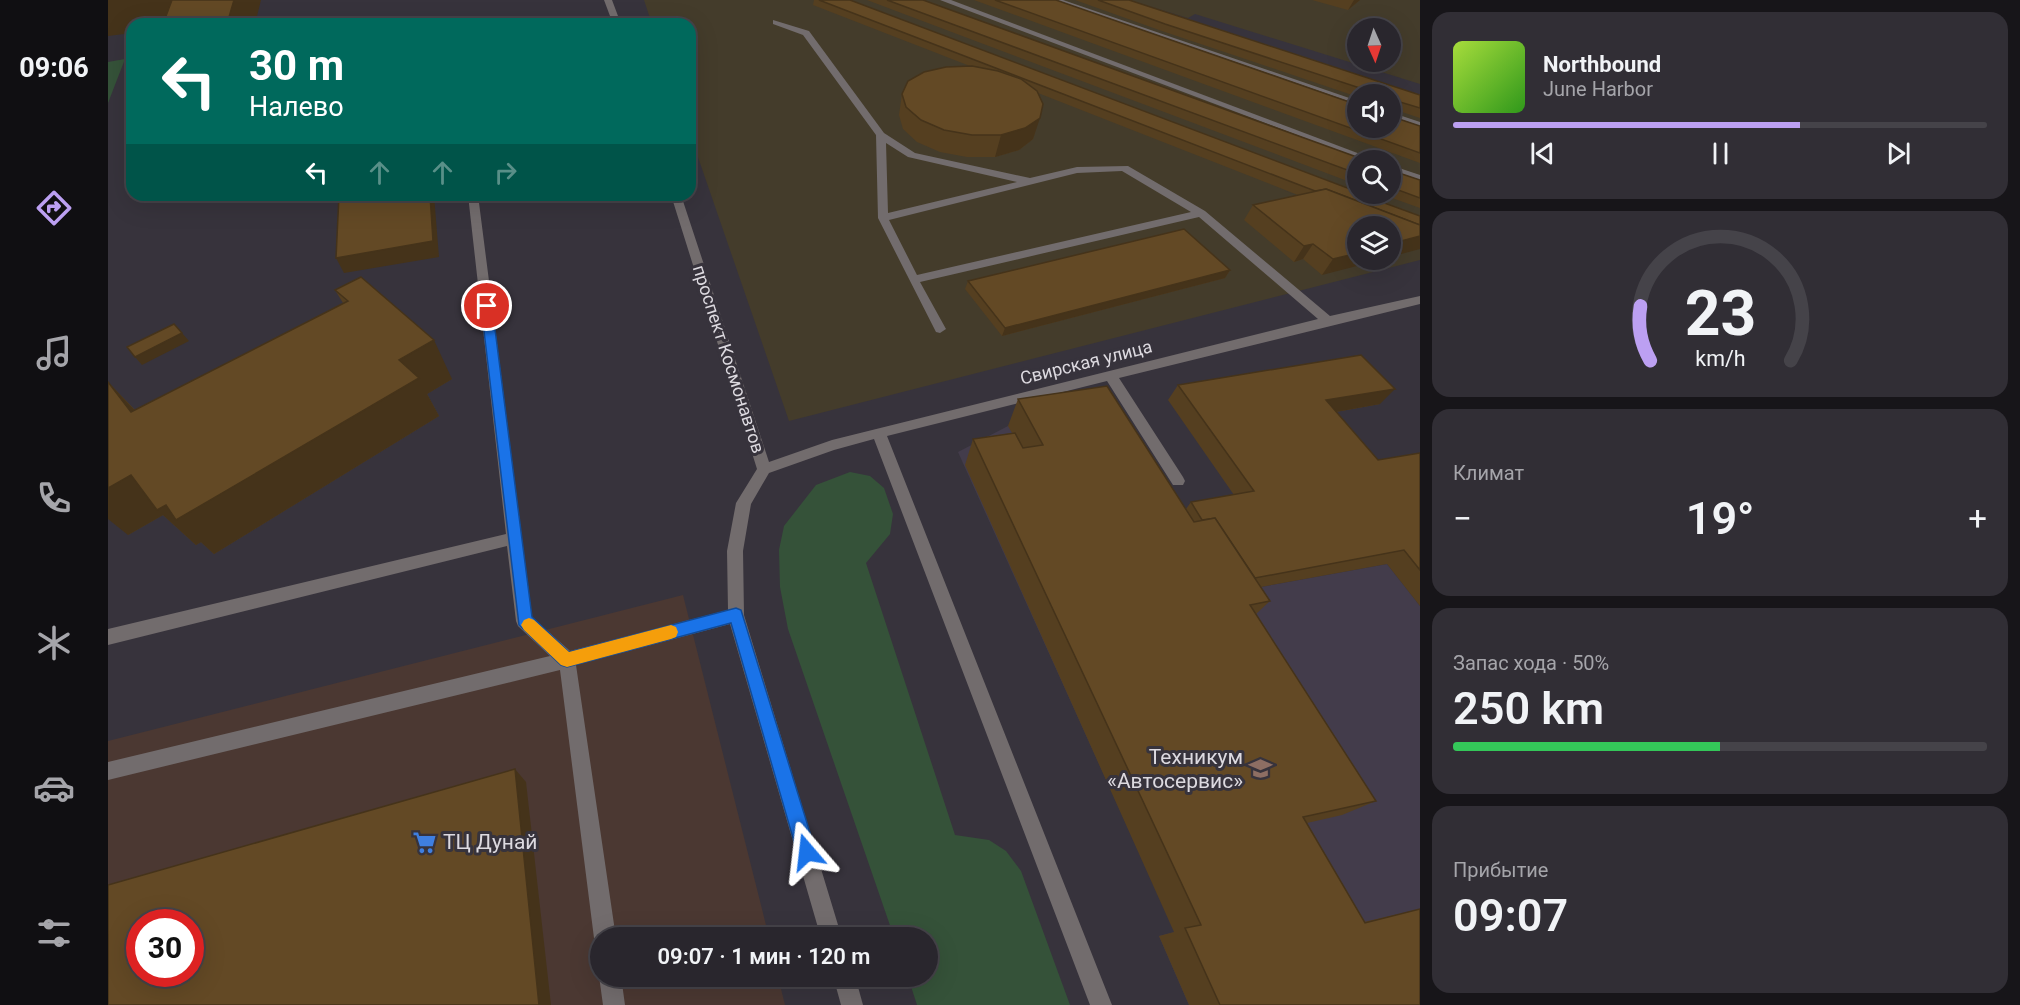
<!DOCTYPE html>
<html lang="ru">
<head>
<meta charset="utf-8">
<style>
  body { margin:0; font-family:Roboto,sans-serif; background:#312e35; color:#f1f3f6; height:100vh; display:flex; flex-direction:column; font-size:22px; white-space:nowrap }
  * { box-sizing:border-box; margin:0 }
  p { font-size:20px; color:#a5a5aa }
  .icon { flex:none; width:33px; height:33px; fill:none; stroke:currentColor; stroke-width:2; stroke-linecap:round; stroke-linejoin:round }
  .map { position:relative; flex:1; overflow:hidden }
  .drawer { display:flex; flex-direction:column; gap:12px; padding:12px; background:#171519; width:600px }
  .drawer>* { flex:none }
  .banner { position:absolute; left:18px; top:18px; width:570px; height:183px; border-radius:18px; box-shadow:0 6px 24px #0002,0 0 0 2px #454349; background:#00695c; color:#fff; overflow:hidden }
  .needle { width:39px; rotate:177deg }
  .fabs { position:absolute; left:1239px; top:18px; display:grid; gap:12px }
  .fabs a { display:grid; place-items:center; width:54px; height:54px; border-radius:50%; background:#29262d; box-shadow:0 6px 24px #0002,0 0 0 2px #454349; font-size:30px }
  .speed { position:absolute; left:18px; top:909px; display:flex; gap:12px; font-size:30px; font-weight:700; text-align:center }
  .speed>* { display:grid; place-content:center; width:78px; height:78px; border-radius:50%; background:#29262d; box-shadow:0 6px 24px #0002,0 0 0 2px #454349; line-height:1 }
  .speed .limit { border:9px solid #d22; background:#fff; color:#111 }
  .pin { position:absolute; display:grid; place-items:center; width:51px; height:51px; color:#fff; margin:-26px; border:3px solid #fff; border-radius:50%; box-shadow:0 2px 6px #0007 }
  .me { position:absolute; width:66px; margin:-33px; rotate:343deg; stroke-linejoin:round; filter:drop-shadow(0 0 4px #0008) }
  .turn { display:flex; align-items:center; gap:21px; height:126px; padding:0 24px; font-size:27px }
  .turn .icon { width:78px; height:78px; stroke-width:2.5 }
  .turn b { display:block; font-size:42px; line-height:51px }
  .lanes { display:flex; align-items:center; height:57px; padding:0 24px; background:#0003; justify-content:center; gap:30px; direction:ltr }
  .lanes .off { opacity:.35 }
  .big { font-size:45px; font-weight:600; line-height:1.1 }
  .drawer .widget { flex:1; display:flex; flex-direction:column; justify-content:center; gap:9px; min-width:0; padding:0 21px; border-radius:18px; background:#312e35 }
  .drawer .dial { align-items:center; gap:0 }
  .dial svg { height:156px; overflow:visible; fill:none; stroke:#454349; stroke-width:7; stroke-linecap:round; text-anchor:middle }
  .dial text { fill:#f1f3f6; stroke:none }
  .song { display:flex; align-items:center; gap:18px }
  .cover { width:72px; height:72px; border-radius:9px; background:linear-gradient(135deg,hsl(80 70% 55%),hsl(110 70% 35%)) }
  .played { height:6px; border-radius:3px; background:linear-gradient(90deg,#bca0f2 65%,#454349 65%) }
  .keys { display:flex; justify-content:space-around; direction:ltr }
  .heat { display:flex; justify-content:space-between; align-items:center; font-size:33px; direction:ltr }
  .charge { height:9px; border-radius:4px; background:linear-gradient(90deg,#34c759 50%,#454349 0) }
  .trip { position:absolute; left:482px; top:927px; width:348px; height:60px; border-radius:30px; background:#29262d; box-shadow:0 6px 24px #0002,0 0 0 2px #454349; font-weight:600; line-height:60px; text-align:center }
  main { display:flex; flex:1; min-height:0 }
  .menu { display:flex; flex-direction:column; width:108px; justify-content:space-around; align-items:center; background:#100f12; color:#a5a5aa }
  .menu .icon { width:42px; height:42px }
  .menu .current { color:#bca0f2 }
  .menu b { font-size:27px; color:#f1f3f6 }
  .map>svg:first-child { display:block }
  .commercial { fill:#4b3832; fill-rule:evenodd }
  .industrial { fill:#443c2b; fill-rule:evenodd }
  .built { fill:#433c4b }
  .green { fill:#355239 }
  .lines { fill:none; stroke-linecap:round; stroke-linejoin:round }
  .minor { fill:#726c6d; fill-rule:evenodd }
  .wall { fill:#553f20 }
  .shaded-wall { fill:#45331a }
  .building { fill:#634925; stroke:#45331a; stroke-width:1.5; fill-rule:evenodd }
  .route { fill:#1a73e8; stroke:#114b97; stroke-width:1.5 }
  .slow { fill:#f59e0b }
  .labels { text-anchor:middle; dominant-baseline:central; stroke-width:6; stroke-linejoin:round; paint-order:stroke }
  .street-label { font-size:18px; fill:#dddae0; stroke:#37333c }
  .near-poi-label { font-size:21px; fill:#dddae0; stroke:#37333c; text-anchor:end }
</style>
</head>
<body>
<main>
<nav class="menu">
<b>09:06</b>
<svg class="icon current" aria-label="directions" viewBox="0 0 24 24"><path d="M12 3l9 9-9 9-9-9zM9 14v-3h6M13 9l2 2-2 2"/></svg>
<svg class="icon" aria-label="music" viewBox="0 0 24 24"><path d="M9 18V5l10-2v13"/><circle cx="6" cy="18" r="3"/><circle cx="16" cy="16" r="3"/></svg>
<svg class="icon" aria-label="phone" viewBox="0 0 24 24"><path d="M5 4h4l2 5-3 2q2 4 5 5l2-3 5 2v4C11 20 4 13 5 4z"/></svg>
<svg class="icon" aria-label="climate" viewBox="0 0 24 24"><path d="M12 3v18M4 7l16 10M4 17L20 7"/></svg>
<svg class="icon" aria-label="car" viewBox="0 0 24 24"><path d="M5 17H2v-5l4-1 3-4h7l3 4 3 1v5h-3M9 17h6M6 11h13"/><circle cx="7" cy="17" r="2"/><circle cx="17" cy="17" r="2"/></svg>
<svg class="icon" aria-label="filters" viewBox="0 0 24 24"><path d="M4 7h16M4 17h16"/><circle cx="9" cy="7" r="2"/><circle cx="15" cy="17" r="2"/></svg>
</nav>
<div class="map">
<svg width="1312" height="1005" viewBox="0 0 1312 1005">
  <rect width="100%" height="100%" fill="#37333c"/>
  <path class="commercial" d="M 575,595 L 661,937 L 492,938 L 492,976 L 670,977 L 677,1005 L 0,1005 L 0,741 ZM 32,922 L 82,922 L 82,974 L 32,974 Z"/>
  <g class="industrial">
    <path d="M 536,0 L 1004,0 L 1312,102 L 1312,244 L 1282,226 L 1268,226 L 1172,189 L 1266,226 L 1250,226 L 1250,260 L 1282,260 L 1283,233 L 1312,245 L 1312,260 L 681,421 L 582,134 L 582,24 L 544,24 ZM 1250,94 L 1282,94 L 1282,128 L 1250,128 ZM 1250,160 L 1282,160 L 1282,194 L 1250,194 Z"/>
    <path d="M 1021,0 L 1312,0 L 1312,84 L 1087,14 L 1080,18 ZM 1250,28 L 1282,28 L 1282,62 L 1250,62 Z"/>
  </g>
  <path class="built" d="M 986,413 L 1120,593 L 1279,564 L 1312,606 L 1312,1005 L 1081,1005 L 1051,936 L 1067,932 L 850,452 L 900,426 Z"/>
  <g class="green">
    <path d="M 17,59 L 0,103 L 0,62 Z"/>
    <path d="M 742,472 L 762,476 L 776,488 L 785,514 L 782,534 L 758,563 L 847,835 L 881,840 L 898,851 L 913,871 L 962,1005 L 809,1005 L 800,977 L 819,976 L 819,938 L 786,937 L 680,629 L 672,587 L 671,550 L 676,526 L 708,485 Z"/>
  </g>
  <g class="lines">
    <g class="minor">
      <path d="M 496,0 L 504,0 L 513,24 L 505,24 Z"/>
      <path d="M 832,0 L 843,0 L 1268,160 L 1255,160 Z"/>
      <path d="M 943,0 L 955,0 L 1250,101 L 1250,107 Z"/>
      <path d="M 665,20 L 701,31 L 776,133 L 807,153 L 922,178 L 969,167 L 1020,166 L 1097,211 L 1222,316 L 1312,296 L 1312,304 L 1011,378 L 1075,477 L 1077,481 L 1075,485 L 1065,485 L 999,381 L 779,436 L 1004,1005 L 982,1005 L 766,439 L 726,450 L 661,473 L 643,504 L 635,551 L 636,615 L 734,938 L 713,938 L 622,624 L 468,665 L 508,938 L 492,938 L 492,947 L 486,938 L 452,670 L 0,780 L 0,762 L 442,656 L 410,626 L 408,621 L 399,546 L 0,645 L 0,629 L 398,534 L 360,195 L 370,195 L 424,617 L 462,651 L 620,610 L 619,551 L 628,503 L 649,469 L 563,195 L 573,195 L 661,462 L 724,440 L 1210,319 L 1091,217 L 812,282 L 838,329 L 832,333 L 828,332 L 770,218 L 768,135 L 695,35 L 665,24 ZM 778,143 L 800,157 L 909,182 L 780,213 ZM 1014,171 L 1083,212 L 809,275 L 781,220 L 969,173 Z"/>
      <path d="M 1282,112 L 1312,122 L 1312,128 L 1282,118 Z"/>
      <path d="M 1282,165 L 1312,175 L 1312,182 L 1282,172 Z"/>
      <path d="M 492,974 L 492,976 L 513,976 L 517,1005 L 495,1005 L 491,976 Z"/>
      <path d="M 725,976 L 747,976 L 755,1005 L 733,1005 Z"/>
    </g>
  </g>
  <g class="wall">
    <path d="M 706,0 L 742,0 L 1312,216 L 1214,275 L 1195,259 L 1186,262 L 1136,220 L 1145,205 L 1190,195 L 930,93 L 935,104 L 925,139 L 911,150 L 887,157 L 859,157 L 832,152 L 809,142 L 795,129 L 791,115 L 794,94 L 862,66 L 705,5 Z"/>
    <path d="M 759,0 L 815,0 L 1250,160 L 1250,185 Z"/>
    <path d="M 866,0 L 948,0 L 1312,126 L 1312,163 Z"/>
    <path d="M 967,0 L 1021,0 L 1312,95 L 1312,118 L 1282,108 L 1282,94 L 1250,94 L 1250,97 L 1054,31 Z"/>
    <path d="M 1204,0 L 1252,0 L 1240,10 Z"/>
    <path d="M 1282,170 L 1312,180 L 1312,208 L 1273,194 L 1282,194 Z"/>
    <path d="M 1122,270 L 1117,278 L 894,336 L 857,289 L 860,281 Z"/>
    <path d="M 227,290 L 344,379 L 319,394 L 331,416 L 106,554 L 93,542 L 88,545 L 55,515 L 20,535 L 0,382 L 27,410 L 235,303 Z"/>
    <path d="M 1070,385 L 1272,404 L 1228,412 L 1270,460 L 1312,453 L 1312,606 L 1279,564 L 1153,587 L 1162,601 L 1148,614 L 1268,801 L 1234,815 L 1199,823 L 1256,922 L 1312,909 L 1312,1005 L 1081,1005 L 1051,936 L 1066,932 L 857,465 L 865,439 L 904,433 L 900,426 L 910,399 L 1078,509 L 1083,502 L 1126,495 L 1060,400 Z"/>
  </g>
  <g class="shaded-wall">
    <path d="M 0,0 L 74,0 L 87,24 L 24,24 L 24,33 L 0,36 Z"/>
    <path d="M 126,0 L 153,0 L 147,24 L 119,24 Z"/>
    <path d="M 1246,0 L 1252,0 L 1240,10 Z"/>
    <path d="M 932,118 L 925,139 L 911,150 L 887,157 L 893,135 Z"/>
    <path d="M 322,195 L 326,195 L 331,257 L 236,273 L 228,258 Z"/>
    <path d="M 1312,236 L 1312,249 L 1282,257 L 1282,244 Z"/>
    <path d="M 1205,244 L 1195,259 L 1186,262 L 1196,246 Z"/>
    <path d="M 1250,253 L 1250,260 L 1272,260 L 1214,275 L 1225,259 Z"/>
    <path d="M 1122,270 L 1117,278 L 894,336 L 897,328 Z"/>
    <path d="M 74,333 L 81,341 L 34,365 L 27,357 Z"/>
    <path d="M 326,340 L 344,379 L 319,394 L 331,416 L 106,554 L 93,542 L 88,545 L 55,515 L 20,535 L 0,519 L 0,488 L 23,475 L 291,360 Z"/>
    <path d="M 0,382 L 36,420 L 23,412 Z"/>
    <path d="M 1287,389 L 1272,404 L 1205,416 L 1218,400 Z"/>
    <path d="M 407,769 L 418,782 L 443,1005 L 431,1005 Z"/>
  </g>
  <g class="building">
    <path d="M 64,0 L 126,0 L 119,24 L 55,24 Z"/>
    <path d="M 711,0 L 742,0 L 1250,192 L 1250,194 L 1252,194 L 1312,216 L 1312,225 L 1218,189 L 1207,191 Z"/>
    <path d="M 779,0 L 815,0 L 1257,160 L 1250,160 L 1250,174 Z"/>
    <path d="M 887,0 L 948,0 L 1250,105 L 1250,128 L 1282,128 L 1282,116 L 1312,126 L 1312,153 Z"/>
    <path d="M 990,0 L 1021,0 L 1312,95 L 1312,108 L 1282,99 L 1282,94 L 1270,94 L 1057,24 Z"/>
    <path d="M 864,66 L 890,71 L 913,79 L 929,91 L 935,104 L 932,118 L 917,128 L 893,135 L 864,135 L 836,130 L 813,120 L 798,107 L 794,94 L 800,81 L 816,72 L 838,67 Z"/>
    <path d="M 1282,170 L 1312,180 L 1312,198 L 1282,187 Z"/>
    <path d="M 1218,189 L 1312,225 L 1312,236 L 1282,244 L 1282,226 L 1250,226 L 1250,253 L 1225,259 L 1205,244 L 1196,246 L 1145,205 Z"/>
    <path d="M 231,195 L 322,195 L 325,241 L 228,258 Z"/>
    <path d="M 1076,229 L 1122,270 L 897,328 L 860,281 Z"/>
    <path d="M 253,277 L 326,340 L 291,360 L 311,378 L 68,520 L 58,505 L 49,510 L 23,475 L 0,488 L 0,382 L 23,412 L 240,301 L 227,290 Z"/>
    <path d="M 66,324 L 74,333 L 27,357 L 19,347 Z"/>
    <path d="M 1253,355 L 1287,389 L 1218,400 L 1270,460 L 1312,453 L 1312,570 L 1296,550 L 1147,578 L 1107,518 L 1094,520 L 1083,502 L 1146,491 L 1070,385 Z"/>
    <path d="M 999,386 L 1086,522 L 1107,518 L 1162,601 L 1142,605 L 1268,801 L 1195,817 L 1257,923 L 1312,909 L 1312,1005 L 1112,1005 L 1077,928 L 1093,925 L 865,439 L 907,433 L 915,448 L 935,445 L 910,399 Z"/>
    <path d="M 407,769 L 431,1005 L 0,1005 L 0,885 ZM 32,922 L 82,922 L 82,974 L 32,974 Z"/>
  </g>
  <path class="route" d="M 379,303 L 384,306 L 424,617 L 461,652 L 628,608 L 633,610 L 708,852 L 705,858 L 699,861 L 692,858 L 689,852 L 623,623 L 459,667 L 453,665 L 411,625 L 373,306 Z"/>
  <path class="slow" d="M 421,618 L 426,620 L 461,652 L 563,625 L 568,627 L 570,632 L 568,637 L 563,639 L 459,667 L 453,665 L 416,630 L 413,625 L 416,620 Z"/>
  <defs>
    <symbol id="university-bare" viewBox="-9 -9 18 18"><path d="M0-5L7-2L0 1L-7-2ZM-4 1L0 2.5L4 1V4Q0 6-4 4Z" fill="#8d6e63" stroke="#37333c" stroke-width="2.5" paint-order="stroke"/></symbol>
    <symbol id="supermarket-bare" viewBox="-9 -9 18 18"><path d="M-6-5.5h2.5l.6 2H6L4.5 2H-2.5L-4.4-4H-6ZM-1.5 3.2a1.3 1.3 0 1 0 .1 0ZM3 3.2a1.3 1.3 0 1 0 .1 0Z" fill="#3f7fe0" stroke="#37333c" stroke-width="2.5" paint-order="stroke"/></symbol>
  </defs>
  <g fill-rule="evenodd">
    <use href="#university-bare" x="1136" y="752" width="33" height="33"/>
    <use href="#supermarket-bare" x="300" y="826" width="33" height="33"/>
  </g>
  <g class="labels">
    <g class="street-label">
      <text transform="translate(621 359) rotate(72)">проспект Космонавтов</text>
      <text transform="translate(978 362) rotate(-14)">Свирская улица</text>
    </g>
    <g class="near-poi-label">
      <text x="1135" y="757">Техникум<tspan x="1135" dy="24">«Автосервис»</tspan></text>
      <text x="335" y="842" text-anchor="start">ТЦ Дунай</text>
    </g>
  </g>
</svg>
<div class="fabs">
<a><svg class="needle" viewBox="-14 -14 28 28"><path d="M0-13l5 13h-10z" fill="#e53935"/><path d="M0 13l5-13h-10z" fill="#a5a5aa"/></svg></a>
<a><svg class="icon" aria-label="sound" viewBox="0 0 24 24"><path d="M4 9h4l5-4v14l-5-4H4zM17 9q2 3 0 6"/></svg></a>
<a><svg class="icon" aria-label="search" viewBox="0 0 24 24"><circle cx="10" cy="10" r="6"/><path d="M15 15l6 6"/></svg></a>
<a><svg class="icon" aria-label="layers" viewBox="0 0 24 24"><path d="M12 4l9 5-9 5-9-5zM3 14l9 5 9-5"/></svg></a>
</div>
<div class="speed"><div class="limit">30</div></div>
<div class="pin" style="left:379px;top:306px;background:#d93025"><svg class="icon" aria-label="arrive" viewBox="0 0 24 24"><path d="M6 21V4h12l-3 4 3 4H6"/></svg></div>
<svg class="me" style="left:699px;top:852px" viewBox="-20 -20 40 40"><path d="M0-17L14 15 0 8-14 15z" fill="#1a73e8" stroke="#fff" stroke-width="4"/></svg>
<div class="trip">09:07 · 1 мин · 120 m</div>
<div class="banner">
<div class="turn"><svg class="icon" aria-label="left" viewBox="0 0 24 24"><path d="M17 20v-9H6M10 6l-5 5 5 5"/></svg><div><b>30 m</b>Налево</div></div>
<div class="lanes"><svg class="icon" aria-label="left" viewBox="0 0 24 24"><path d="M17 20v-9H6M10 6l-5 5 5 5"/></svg><svg class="icon off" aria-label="ahead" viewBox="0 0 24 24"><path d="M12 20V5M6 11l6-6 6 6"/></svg><svg class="icon off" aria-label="ahead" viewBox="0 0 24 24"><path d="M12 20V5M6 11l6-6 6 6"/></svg><svg class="icon off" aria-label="right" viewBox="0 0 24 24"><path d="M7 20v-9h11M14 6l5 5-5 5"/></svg></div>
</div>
</div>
<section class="drawer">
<div class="widget">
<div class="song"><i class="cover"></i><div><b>Northbound</b><p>June Harbor</p></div></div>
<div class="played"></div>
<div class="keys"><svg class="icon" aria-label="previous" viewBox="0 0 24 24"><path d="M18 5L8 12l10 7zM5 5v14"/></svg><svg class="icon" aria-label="pause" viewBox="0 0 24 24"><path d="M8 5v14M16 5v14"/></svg><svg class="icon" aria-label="next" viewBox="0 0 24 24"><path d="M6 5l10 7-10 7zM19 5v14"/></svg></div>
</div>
<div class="widget dial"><svg viewBox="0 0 100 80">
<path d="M14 69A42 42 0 1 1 86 69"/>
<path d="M14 69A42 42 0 0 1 9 41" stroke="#bca0f2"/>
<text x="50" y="56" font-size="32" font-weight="700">23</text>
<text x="50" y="72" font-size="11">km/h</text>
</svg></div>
<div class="widget"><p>Климат</p>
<div class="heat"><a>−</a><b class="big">19°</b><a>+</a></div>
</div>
<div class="widget"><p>Запас хода · 50%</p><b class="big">250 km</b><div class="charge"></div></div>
<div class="widget"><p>Прибытие</p><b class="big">09:07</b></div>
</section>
</main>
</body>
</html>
